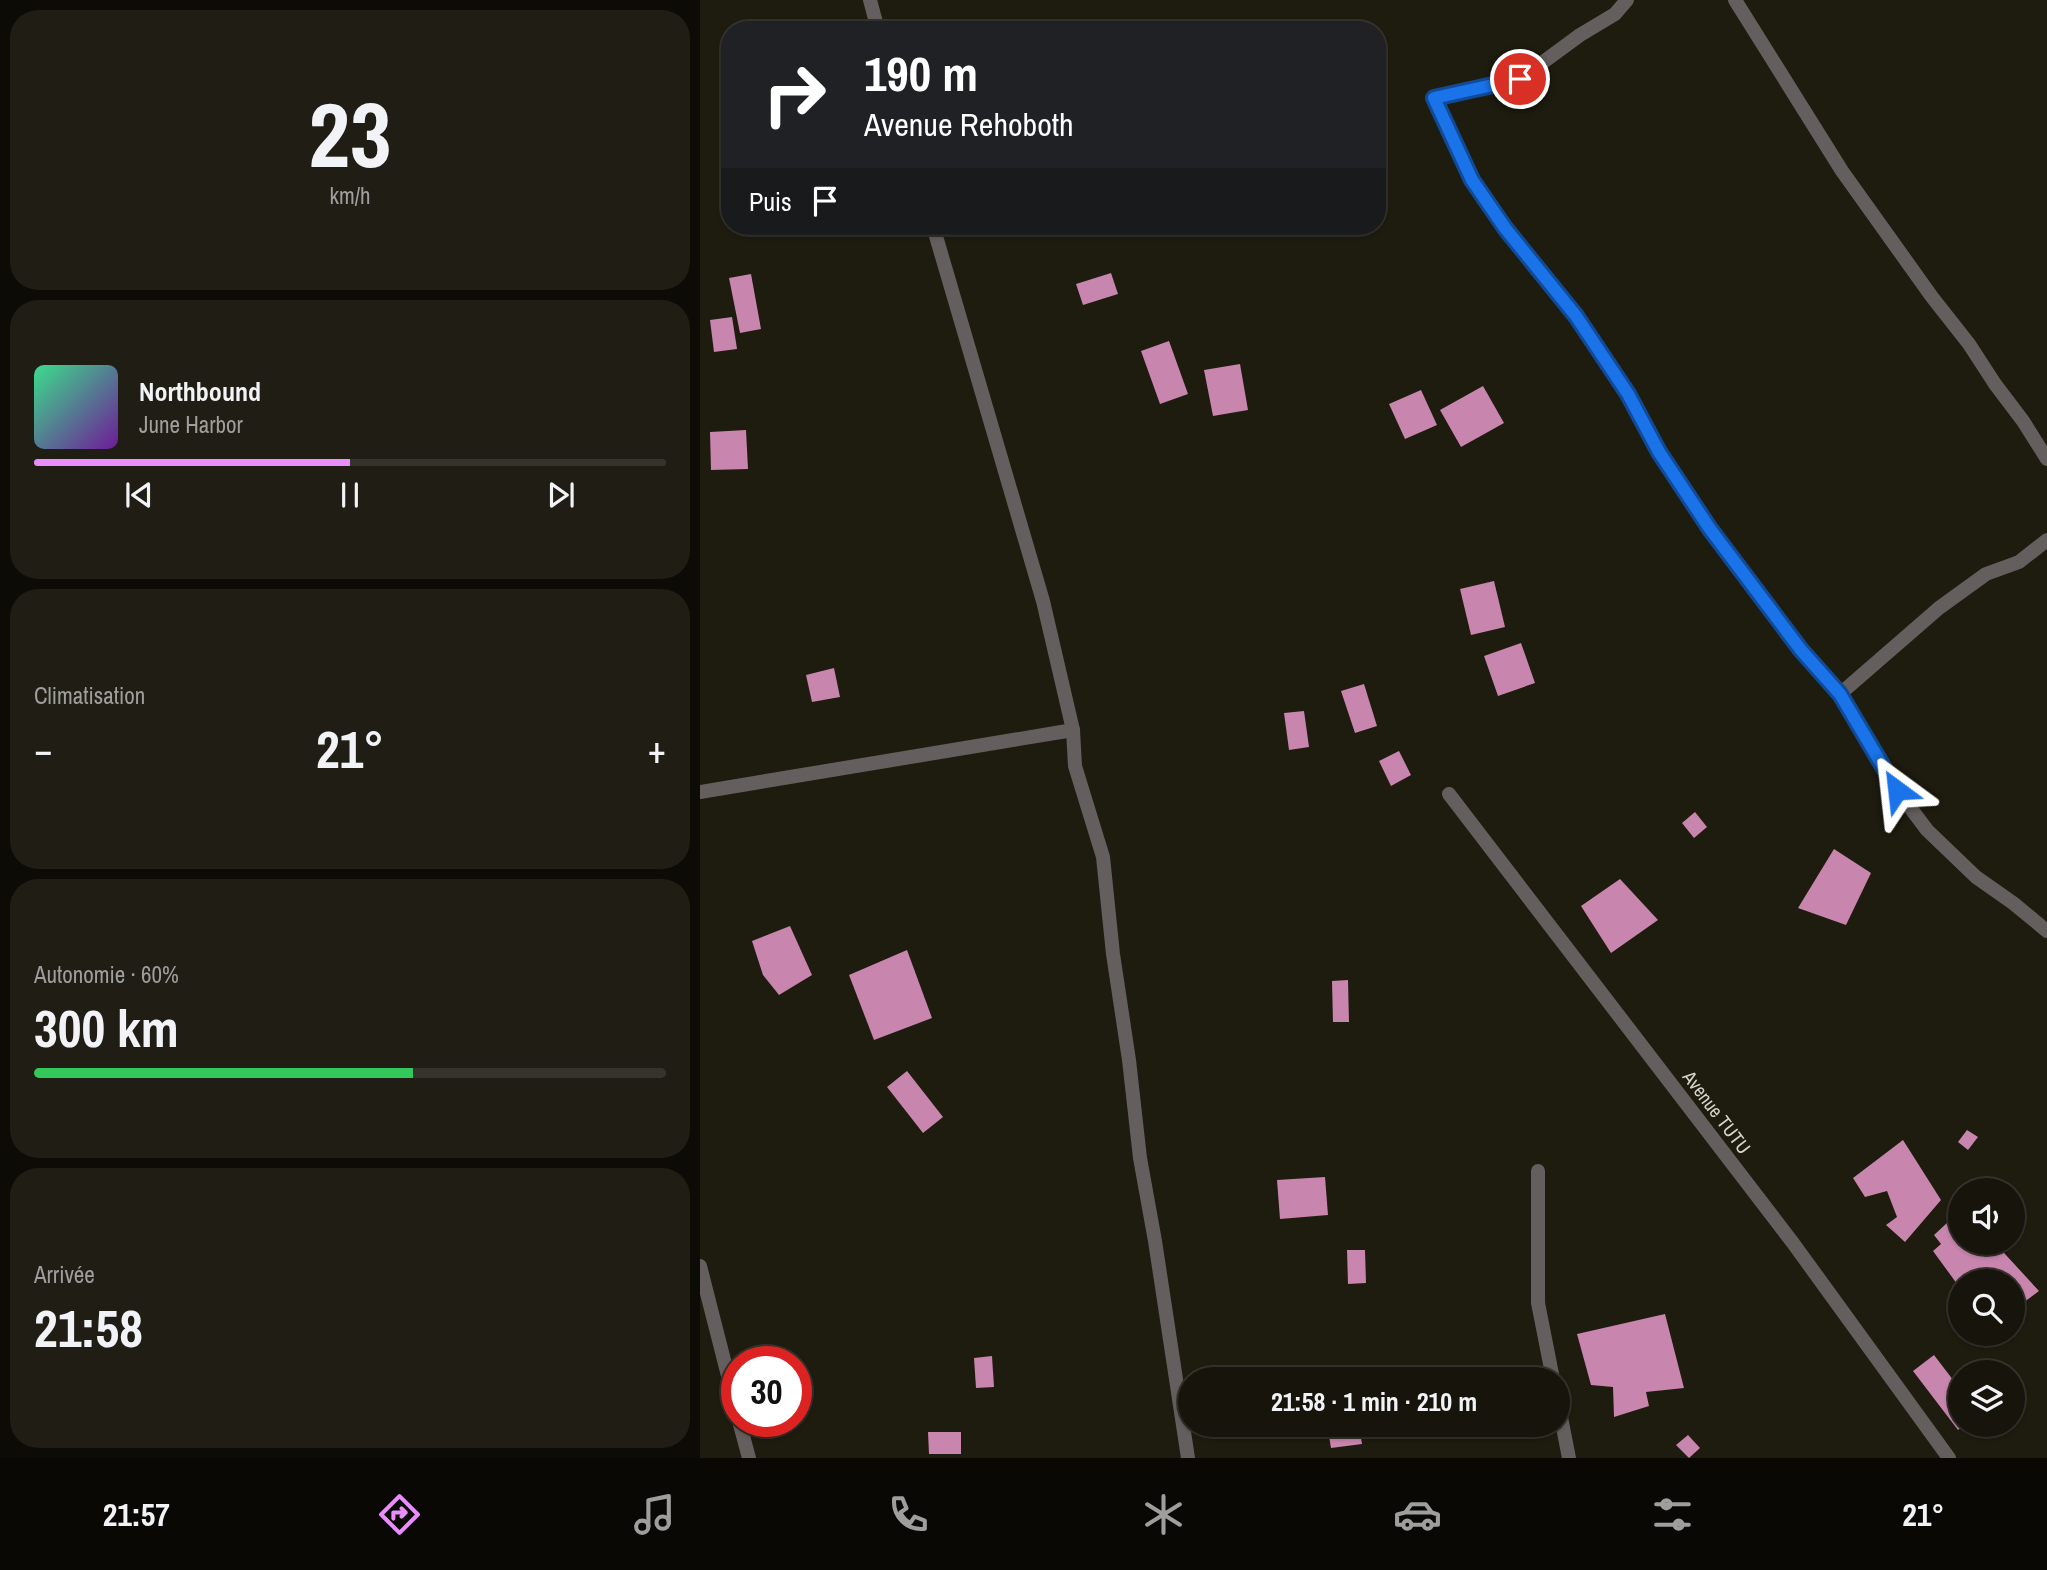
<!DOCTYPE html>
<html lang="fr">
<head>
<meta charset="utf-8">
<style>
  body { margin:0; font-family:"Archivo Narrow",sans-serif; background:#1f1d14; color:#f1f3f6; height:100vh; display:flex; flex-direction:column; font-size:26px; white-space:nowrap }
  * { box-sizing:border-box; margin:0 }
  p { font-size:23px; color:#9e9e9d }
  .icon { flex:none; width:38px; height:38px; fill:none; stroke:currentColor; stroke-width:2; stroke-linecap:round; stroke-linejoin:round }
  .map { position:relative; flex:1; overflow:hidden }
  .details { display:flex; flex-direction:column; gap:10px; padding:10px; background:#0c0b06; width:700px }
  .details>* { flex:none }
  .guide { position:absolute; left:21px; top:21px; width:665px; height:214px; border-radius:28px; box-shadow:0 2px 5px #0004,0 0 0 2px #35332c; background:#202124; color:#fff; overflow:hidden }
  .tools { position:absolute; left:1248px; top:1178px; display:grid; gap:14px }
  .tools a { display:grid; place-items:center; width:77px; height:77px; border-radius:50%; background:#16140b; box-shadow:0 2px 5px #0004,0 0 0 2px #35332c; font-size:35px }
  .speed { position:absolute; left:21px; top:1346px; display:flex; gap:14px; font-size:35px; font-weight:700; text-align:center }
  .speed>* { display:grid; place-content:center; width:91px; height:91px; border-radius:50%; background:#16140b; box-shadow:0 2px 5px #0004,0 0 0 2px #35332c; line-height:1 }
  .speed .limit { border:10px solid #d22; background:#fff; color:#111 }
  .pin { position:absolute; display:grid; place-items:center; width:60px; height:60px; color:#fff; margin:-30px; border:4px solid #fff; border-radius:50%; box-shadow:0 2px 7px #0007 }
  .me { position:absolute; width:77px; margin:-38px; rotate:330deg; stroke-linejoin:round; filter:drop-shadow(0 0 5px #0008) }
  .turn { display:flex; align-items:center; gap:24px; height:147px; padding:0 28px; font-size:32px }
  .turn .icon { width:91px; height:91px; stroke-width:2.5 }
  .turn b { display:block; font-size:49px; line-height:60px }
  .then { display:flex; align-items:center; height:66px; padding:0 28px; background:#0003; gap:14px; font-size:26px }
  .big { font-size:52px; font-weight:700; line-height:1.1 }
  .details .card { flex:1; display:flex; flex-direction:column; justify-content:center; gap:10px; min-width:0; padding:0 24px; border-radius:28px; background:#1f1d14 }
  .details .dial { align-items:center; gap:0 }
  .dial b { font-size:91px; line-height:1 }
  .song { display:flex; align-items:center; gap:21px }
  .cover { width:84px; height:84px; border-radius:10px; background:linear-gradient(135deg,hsl(150 70% 55%),hsl(280 70% 35%)) }
  .played { height:7px; border-radius:4px; background:linear-gradient(90deg,#ea8dfc 50%,#35332c 50%) }
  .keys { display:flex; justify-content:space-around; direction:ltr }
  .heat { display:flex; justify-content:space-between; align-items:center; font-size:38px; direction:ltr }
  .charge { height:10px; border-radius:5px; background:linear-gradient(90deg,#34c759 60%,#35332c 0) }
  .trip { position:absolute; left:478px; top:1367px; width:392px; height:70px; border-radius:35px; background:#16140b; box-shadow:0 2px 5px #0004,0 0 0 2px #35332c; font-weight:700; line-height:70px; text-align:center }
  .tab-bar { display:flex; height:112px; justify-content:space-around; align-items:center; background:#090804; color:#9e9e9d }
  .tab-bar .icon { width:49px; height:49px }
  .tab-bar .current { color:#ea8dfc }
  .tab-bar b { font-size:32px; color:#f1f3f6 }
  main { display:flex; flex:1; min-height:0 }
  .map>svg:first-child { display:block }
  .building { fill:#c885ad }
  .lines { fill:none; stroke-linecap:round; stroke-linejoin:round }
  .minor { stroke:#655e5e; stroke-width:14 }
  .route-casing { stroke:#114b97; stroke-width:18 }
  .route { stroke:#1a73e8; stroke-width:12 }
  .labels { text-anchor:middle; dominant-baseline:central; stroke-width:7; stroke-linejoin:round; paint-order:stroke }
  .street-label { font-size:19px; fill:#d8d5ce; stroke:#1e1b0f }
</style>
</head>
<body>
<main>
<section class="details">
<div class="card dial"><b>23</b><p>km/h</p></div>
<div class="card">
<div class="song"><i class="cover"></i><div><b>Northbound</b><p>June Harbor</p></div></div>
<div class="played"></div>
<div class="keys"><svg class="icon" aria-label="previous" viewBox="0 0 24 24"><path d="M18 5L8 12l10 7zM5 5v14"/></svg><svg class="icon" aria-label="pause" viewBox="0 0 24 24"><path d="M8 5v14M16 5v14"/></svg><svg class="icon" aria-label="next" viewBox="0 0 24 24"><path d="M6 5l10 7-10 7zM19 5v14"/></svg></div>
</div>
<div class="card"><p>Climatisation</p>
<div class="heat"><a>−</a><b class="big">21°</b><a>+</a></div>
</div>
<div class="card"><p>Autonomie · 60%</p><b class="big">300 km</b><div class="charge"></div></div>
<div class="card"><p>Arrivée</p><b class="big">21:58</b></div>
</section>
<div class="map">
<svg width="1347" height="1458" viewBox="0 0 1347 1458">
  <rect width="100%" height="100%" fill="#1e1b0f"/>
  <g class="building">
    <path d="M 411,273 L 418,294 L 383,305 L 376,284 Z"/>
    <path d="M 51,274 L 61,329 L 40,333 L 29,278 Z"/>
    <path d="M 32,317 L 37,349 L 14,352 L 10,320 Z"/>
    <path d="M 469,341 L 488,394 L 460,404 L 441,351 Z"/>
    <path d="M 540,364 L 548,410 L 513,416 L 504,370 Z"/>
    <path d="M 783,386 L 804,423 L 761,447 L 740,410 Z"/>
    <path d="M 721,390 L 737,425 L 705,439 L 689,404 Z"/>
    <path d="M 46,430 L 48,469 L 11,470 L 10,432 Z"/>
    <path d="M 794,581 L 805,627 L 771,635 L 760,589 Z"/>
    <path d="M 821,643 L 835,683 L 798,696 L 784,656 Z"/>
    <path d="M 134,668 L 140,697 L 112,702 L 106,675 Z"/>
    <path d="M 664,684 L 677,726 L 655,733 L 641,691 Z"/>
    <path d="M 604,711 L 609,747 L 589,750 L 584,713 Z"/>
    <path d="M 699,751 L 711,775 L 691,786 L 679,761 Z"/>
    <path d="M 995,812 L 1007,827 L 994,838 L 982,823 Z"/>
    <path d="M 1134,849 L 1171,873 L 1146,925 L 1098,908 Z"/>
    <path d="M 920,879 L 958,920 L 911,953 L 881,906 Z"/>
    <path d="M 90,926 L 112,975 L 79,995 L 63,975 L 52,941 Z"/>
    <path d="M 207,950 L 232,1018 L 174,1040 L 149,975 Z"/>
    <path d="M 648,980 L 649,1022 L 633,1022 L 632,981 Z"/>
    <path d="M 207,1071 L 243,1117 L 223,1133 L 187,1087 Z"/>
    <path d="M 1267,1130 L 1278,1137 L 1268,1150 L 1258,1142 Z"/>
    <path d="M 1203,1140 L 1241,1200 L 1205,1242 L 1186,1225 L 1197,1217 L 1187,1191 L 1165,1197 L 1153,1178 Z"/>
    <path d="M 625,1177 L 628,1215 L 580,1219 L 577,1180 Z"/>
    <path d="M 1260,1211 L 1260,1242 L 1294,1242 L 1339,1291 L 1312,1311 L 1312,1281 L 1272,1281 L 1271,1279 L 1269,1281 L 1260,1281 L 1260,1288 L 1233,1251 L 1241,1244 L 1234,1235 Z"/>
    <path d="M 647,1250 L 665,1250 L 666,1283 L 648,1284 Z"/>
    <path d="M 965,1314 L 984,1388 L 946,1392 L 949,1406 L 914,1417 L 913,1387 L 891,1385 L 877,1334 Z"/>
    <path d="M 1234,1355 L 1260,1389 L 1260,1424 L 1266,1424 L 1258,1430 L 1213,1371 Z"/>
    <path d="M 292,1356 L 294,1387 L 276,1388 L 274,1358 Z"/>
    <path d="M 659,1426 L 662,1444 L 631,1448 L 628,1430 Z"/>
    <path d="M 228,1432 L 261,1432 L 261,1454 L 229,1454 Z"/>
    <path d="M 988,1435 L 1000,1448 L 989,1458 L 976,1445 Z"/>
  </g>
  <g class="lines">
    <g class="minor">
      <path d="M 170,0 L 178,30"/>
      <path d="M 927,0 L 915,14 L 880,35 L 820,79 L 734,98 L 772,180 L 805,228 L 876,316 L 928,394 L 959,452 L 1010,529 L 1101,651 L 1140,694 L 1197,790 L 1227,830 L 1276,877 L 1313,903 L 1347,931"/>
      <path d="M 1035,0 L 1142,171 L 1232,297 L 1269,344 L 1295,384 L 1323,421 L 1347,459"/>
      <path d="M 233,226 L 343,601 L 373,730 L 375,766 L 403,857 L 413,954 L 429,1060 L 440,1158 L 455,1241 L 488,1458"/>
      <path d="M 1140,694 L 1239,608 L 1286,574 L 1319,562 L 1347,540"/>
      <path d="M 0,792 L 373,730"/>
      <path d="M 749,794 L 1093,1243 L 1249,1458"/>
      <path d="M 838,1171 L 838,1303 L 853,1379"/>
      <path d="M 0,1266 L 37,1411"/>
      <path d="M 858,1402 L 869,1458"/>
      <path d="M 39,1421 L 49,1458"/>
    </g>
  </g>
  <g class="lines">
    <defs>
      <path id="route" d="M 820,79 L 734,98 L 772,180 L 805,228 L 876,316 L 928,394 L 959,452 L 1010,529 L 1101,650 L 1140,694 L 1197,790"/>
    </defs>
    <use href="#route" class="route-casing"/>
    <use href="#route" class="route"/>
  </g>
  <g class="labels">
    <g class="street-label">
      <text transform="translate(1017 1112) rotate(53)">Avenue TUTU</text>
    </g>
  </g>
</svg>
<div class="tools">
<a><svg class="icon" aria-label="sound" viewBox="0 0 24 24"><path d="M4 9h4l5-4v14l-5-4H4zM17 9q2 3 0 6"/></svg></a>
<a><svg class="icon" aria-label="search" viewBox="0 0 24 24"><circle cx="10" cy="10" r="6"/><path d="M15 15l6 6"/></svg></a>
<a><svg class="icon" aria-label="layers" viewBox="0 0 24 24"><path d="M12 4l9 5-9 5-9-5zM3 14l9 5 9-5"/></svg></a>
</div>
<div class="speed"><div class="limit">30</div></div>
<div class="pin" style="left:820px;top:79px;background:#d93025"><svg class="icon" aria-label="arrive" viewBox="0 0 24 24"><path d="M6 21V4h12l-3 4 3 4H6"/></svg></div>
<svg class="me" style="left:1197px;top:790px" viewBox="-20 -20 40 40"><path d="M0-17L14 15 0 8-14 15z" fill="#1a73e8" stroke="#fff" stroke-width="4"/></svg>
<div class="trip">21:58 · 1 min · 210 m</div>
<div class="guide">
<div class="turn"><svg class="icon" aria-label="right" viewBox="0 0 24 24"><path d="M7 20v-9h11M14 6l5 5-5 5"/></svg><div><b>190 m</b>Avenue Rehoboth</div></div>
<div class="then">Puis<svg class="icon" aria-label="arrive" viewBox="0 0 24 24"><path d="M6 21V4h12l-3 4 3 4H6"/></svg></div>
</div>
</div>
</main>
<nav class="tab-bar">
<b>21:57</b>
<svg class="icon current" aria-label="directions" viewBox="0 0 24 24"><path d="M12 3l9 9-9 9-9-9zM9 14v-3h6M13 9l2 2-2 2"/></svg>
<svg class="icon" aria-label="music" viewBox="0 0 24 24"><path d="M9 18V5l10-2v13"/><circle cx="6" cy="18" r="3"/><circle cx="16" cy="16" r="3"/></svg>
<svg class="icon" aria-label="phone" viewBox="0 0 24 24"><path d="M5 4h4l2 5-3 2q2 4 5 5l2-3 5 2v4C11 20 4 13 5 4z"/></svg>
<svg class="icon" aria-label="climate" viewBox="0 0 24 24"><path d="M12 3v18M4 7l16 10M4 17L20 7"/></svg>
<svg class="icon" aria-label="car" viewBox="0 0 24 24"><path d="M5 17H2v-5l4-1 3-4h7l3 4 3 1v5h-3M9 17h6M6 11h13"/><circle cx="7" cy="17" r="2"/><circle cx="17" cy="17" r="2"/></svg>
<svg class="icon" aria-label="filters" viewBox="0 0 24 24"><path d="M4 7h16M4 17h16"/><circle cx="9" cy="7" r="2"/><circle cx="15" cy="17" r="2"/></svg>
<b>21°</b>
</nav>
</body>
</html>
